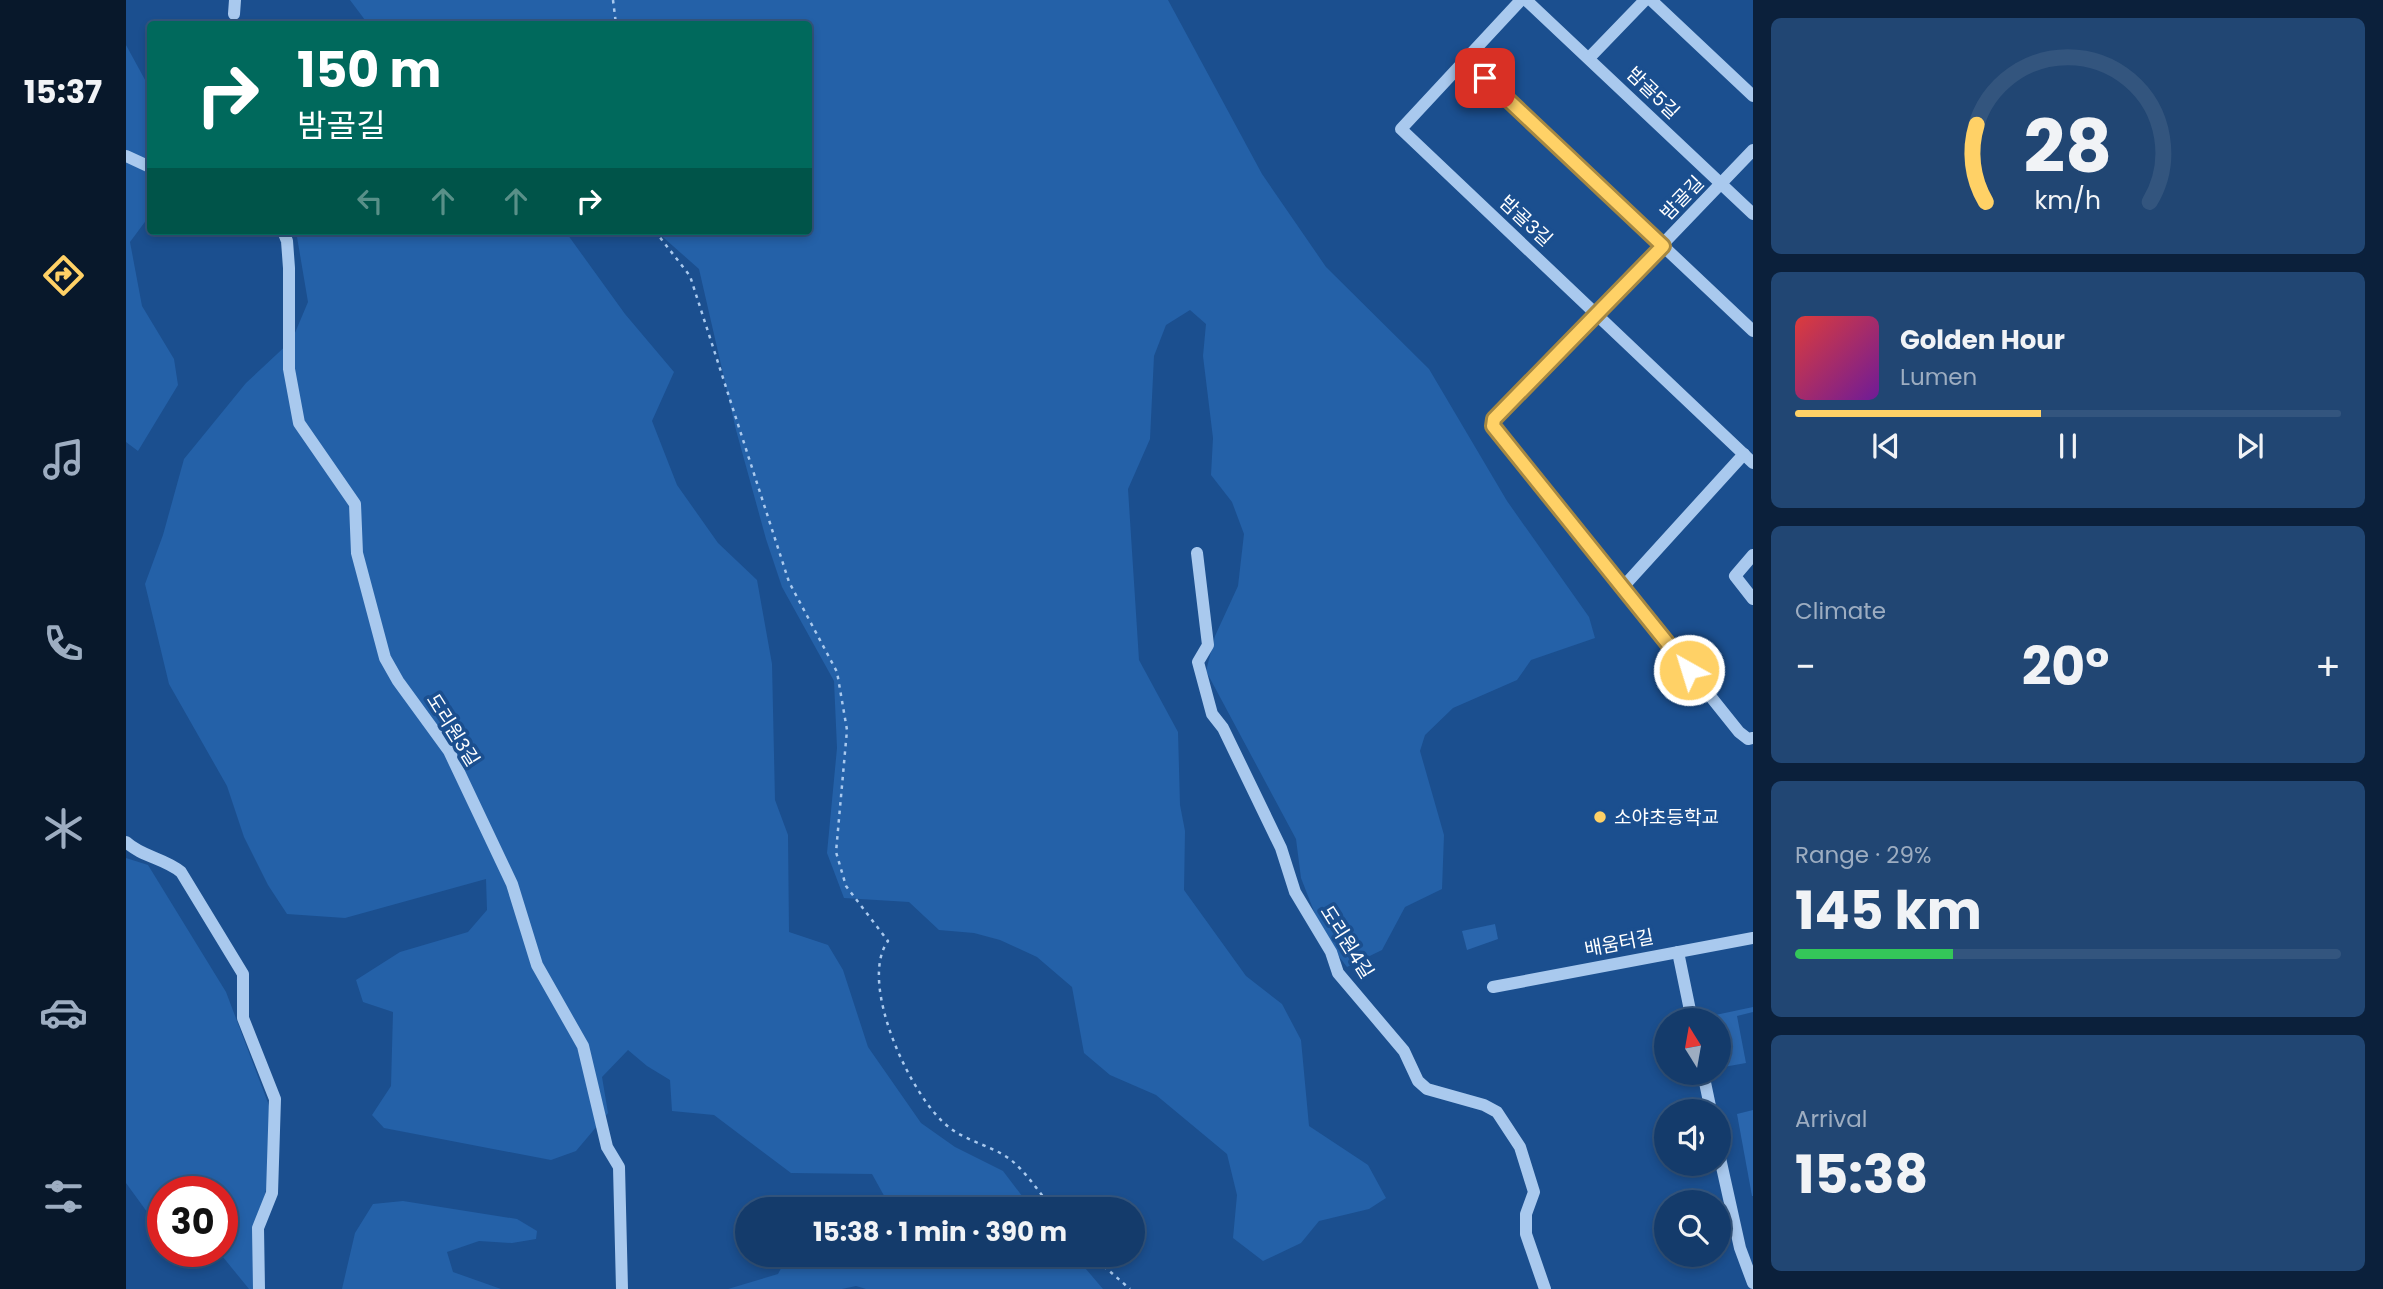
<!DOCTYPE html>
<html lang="en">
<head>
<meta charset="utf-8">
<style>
  body { margin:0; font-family:Poppins,"Noto Sans KR",sans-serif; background:#214673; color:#f1f3f6; height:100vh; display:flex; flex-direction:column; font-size:26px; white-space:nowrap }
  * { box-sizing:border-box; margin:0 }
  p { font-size:23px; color:#9dadc1 }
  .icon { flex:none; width:38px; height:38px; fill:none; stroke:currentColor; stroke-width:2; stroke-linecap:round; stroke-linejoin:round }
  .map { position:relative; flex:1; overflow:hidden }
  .sheet { display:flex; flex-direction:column; gap:18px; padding:18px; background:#0b203b; width:630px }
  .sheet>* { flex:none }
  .guide { position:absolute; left:21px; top:21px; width:665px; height:214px; border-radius:7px; box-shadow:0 4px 10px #0003,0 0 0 2px #33557e; background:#00695c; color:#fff; overflow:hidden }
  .needle { width:46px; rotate:349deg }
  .buttons { position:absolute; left:1528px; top:1008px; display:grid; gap:14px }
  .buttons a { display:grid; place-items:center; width:77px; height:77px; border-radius:50%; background:#143b6b; box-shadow:0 4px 10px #0003,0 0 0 2px #33557e; font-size:35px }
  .speed { position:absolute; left:21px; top:1176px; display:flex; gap:14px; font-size:35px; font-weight:700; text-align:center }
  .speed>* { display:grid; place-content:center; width:91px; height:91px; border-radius:50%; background:#143b6b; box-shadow:0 4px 10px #0003,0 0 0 2px #33557e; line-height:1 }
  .speed .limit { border:10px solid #d22; background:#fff; color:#111 }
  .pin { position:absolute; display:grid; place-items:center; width:60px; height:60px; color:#fff; margin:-30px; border-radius:14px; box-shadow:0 4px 10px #0006 }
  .me { position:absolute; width:77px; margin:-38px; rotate:321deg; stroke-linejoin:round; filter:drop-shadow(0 0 5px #0008) }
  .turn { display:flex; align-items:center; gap:24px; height:147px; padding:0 35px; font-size:32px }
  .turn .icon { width:91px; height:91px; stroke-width:2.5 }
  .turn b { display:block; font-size:49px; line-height:60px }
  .lanes { display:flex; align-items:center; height:66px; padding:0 35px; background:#0003; justify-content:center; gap:35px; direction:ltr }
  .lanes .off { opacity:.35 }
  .big { font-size:52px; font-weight:700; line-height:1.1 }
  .sheet .widget { flex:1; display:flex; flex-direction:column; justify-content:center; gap:10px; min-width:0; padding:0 24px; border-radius:10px; background:#214673 }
  .sheet .dial { align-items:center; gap:0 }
  .dial svg { height:182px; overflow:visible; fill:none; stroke:#33557e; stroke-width:7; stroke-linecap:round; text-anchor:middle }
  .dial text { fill:#f1f3f6; stroke:none }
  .song { display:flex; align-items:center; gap:21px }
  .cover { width:84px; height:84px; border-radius:10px; background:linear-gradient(135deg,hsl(0 70% 55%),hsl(280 70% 35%)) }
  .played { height:7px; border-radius:4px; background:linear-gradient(90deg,#ffd166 45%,#33557e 45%) }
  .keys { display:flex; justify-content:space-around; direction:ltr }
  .heat { display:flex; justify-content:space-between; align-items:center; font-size:38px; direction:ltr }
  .charge { height:10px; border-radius:5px; background:linear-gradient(90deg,#34c759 29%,#33557e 0) }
  .trip { position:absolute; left:609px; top:1197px; width:410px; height:70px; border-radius:35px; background:#143b6b; box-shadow:0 4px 10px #0003,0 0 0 2px #33557e; font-weight:700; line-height:70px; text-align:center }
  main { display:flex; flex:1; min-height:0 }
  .tab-bar { display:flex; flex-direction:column; width:126px; justify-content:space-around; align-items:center; background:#08182b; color:#9dadc1 }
  .tab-bar .icon { width:49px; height:49px }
  .tab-bar .selected { color:#ffd166 }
  .tab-bar b { font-size:32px; color:#f1f3f6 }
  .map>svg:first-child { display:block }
  .green { fill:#2461a8 }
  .building { fill:#2a66ad }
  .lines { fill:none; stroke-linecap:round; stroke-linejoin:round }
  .path { stroke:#a9c9ee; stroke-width:2.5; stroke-dasharray:3.5 5; stroke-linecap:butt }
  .minor { stroke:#a9c9ee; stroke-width:12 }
  .route-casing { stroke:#a68842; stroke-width:18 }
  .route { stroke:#ffd166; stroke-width:12 }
  .poi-dot { fill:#ffd166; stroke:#1b4f8f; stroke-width:2.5 }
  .labels { text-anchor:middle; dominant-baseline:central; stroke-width:7; stroke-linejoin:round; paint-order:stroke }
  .street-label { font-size:19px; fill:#fff; stroke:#1b4f8f }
  .poi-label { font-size:19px; fill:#fff; stroke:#1b4f8f; text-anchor:start }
</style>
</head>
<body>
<main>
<nav class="tab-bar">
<b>15:37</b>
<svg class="icon selected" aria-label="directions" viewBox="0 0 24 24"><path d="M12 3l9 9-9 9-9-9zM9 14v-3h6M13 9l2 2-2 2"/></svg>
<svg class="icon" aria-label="music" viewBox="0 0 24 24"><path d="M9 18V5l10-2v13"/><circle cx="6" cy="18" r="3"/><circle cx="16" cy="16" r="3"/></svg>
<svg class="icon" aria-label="phone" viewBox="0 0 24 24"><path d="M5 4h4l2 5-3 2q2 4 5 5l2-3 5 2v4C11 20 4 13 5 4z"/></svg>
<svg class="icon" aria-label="climate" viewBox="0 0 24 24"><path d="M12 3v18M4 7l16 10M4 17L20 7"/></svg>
<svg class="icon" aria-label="car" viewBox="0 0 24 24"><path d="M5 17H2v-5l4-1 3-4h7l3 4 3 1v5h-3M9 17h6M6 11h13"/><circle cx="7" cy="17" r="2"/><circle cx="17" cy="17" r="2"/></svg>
<svg class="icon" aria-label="filters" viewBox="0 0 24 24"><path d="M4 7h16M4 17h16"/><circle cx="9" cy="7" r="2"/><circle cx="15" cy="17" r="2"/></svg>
</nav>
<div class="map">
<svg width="1627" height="1289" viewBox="0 0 1627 1289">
  <rect width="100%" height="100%" fill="#1b4f8f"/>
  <g class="green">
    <path d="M 224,0 L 1042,0 L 1136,174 L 1200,267 L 1303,369 L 1381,501 L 1463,617 L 1469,638 L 1405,660 L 1391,680 L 1327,708 L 1299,735 L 1294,751 L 1318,835 L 1316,889 L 1279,907 L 1256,950 L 1221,967 L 1198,937 L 1175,878 L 1170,839 L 1080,671 L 1089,636 L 1112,586 L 1118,534 L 1106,502 L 1085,475 L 1087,438 L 1077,356 L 1080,324 L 1064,310 L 1040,325 L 1028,356 L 1024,439 L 1002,489 L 1013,660 L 1052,732 L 1054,805 L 1059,831 L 1058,890 L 1120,976 L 1156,1004 L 1175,1040 L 1183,1126 L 1242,1165 L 1260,1198 L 1243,1209 L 1193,1221 L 1175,1243 L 1137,1261 L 1107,1238 L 1111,1195 L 1101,1154 L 1030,1095 L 984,1075 L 958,1053 L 946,987 L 911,957 L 874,940 L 848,933 L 813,930 L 783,902 L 718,898 L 701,853 L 711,748 L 708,681 L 656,587 L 640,539 L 610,430 L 573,269 L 530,231 L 682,231 L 682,24 L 242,24 Z"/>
    <path d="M 0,45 L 24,89 L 24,215 L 4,242 L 16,306 L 48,359 L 52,385 L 12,451 L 0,442 Z"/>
    <path d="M 170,231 L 439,231 L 499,314 L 548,372 L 526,421 L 551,485 L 592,543 L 631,580 L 646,664 L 649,800 L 662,835 L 663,932 L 702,945 L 717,970 L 742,1047 L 795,1123 L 829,1147 L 877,1171 L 906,1209 L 757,1209 L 761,1201 L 746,1174 L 665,1173 L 588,1115 L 546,1111 L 544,1080 L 521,1066 L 502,1050 L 476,1077 L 482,1113 L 450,1151 L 425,1160 L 258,1128 L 246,1115 L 265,1086 L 267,1012 L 237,1002 L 230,980 L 274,952 L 342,932 L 361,910 L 360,879 L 219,918 L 161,914 L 142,885 L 118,837 L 101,786 L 43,684 L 19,584 L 37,535 L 58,459 L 120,383 L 166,340 L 182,302 Z"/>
    <path d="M 0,858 L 22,865 L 100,992 L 153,1132 L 136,1207 L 128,1289 L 123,1289 L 92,1251 L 96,1251 L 96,1192 L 37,1192 L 37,1222 L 24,1216 L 0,1183 Z"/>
    <path d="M 277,1201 L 391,1219 L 411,1231 L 410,1239 L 386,1243 L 353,1241 L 321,1252 L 327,1272 L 375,1289 L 216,1289 L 229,1233 L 247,1204 Z"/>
    <path d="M 662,1255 L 948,1255 L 977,1289 L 740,1289 L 730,1286 L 716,1289 L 602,1289 L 652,1274 Z"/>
  </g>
  <g class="building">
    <path d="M 1369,924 L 1372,939 L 1341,950 L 1336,931 Z"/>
    <path d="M 1627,1007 L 1627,1012 L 1611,1016 L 1620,1063 L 1592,1068 L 1592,1020 L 1580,1020 L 1580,1017 Z"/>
    <path d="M 1627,1110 L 1627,1196 L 1626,1196 L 1611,1114 Z"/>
  </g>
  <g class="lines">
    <g class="path">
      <path d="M 487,0 L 490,24"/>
      <path d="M 529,231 L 564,276 L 663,582 L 711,672 L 721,730 L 710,852 L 720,886 L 762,941 C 731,983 786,1100 824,1128 C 842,1142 867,1146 885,1160 C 901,1173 914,1194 927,1209"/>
      <path d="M 965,1255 L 1004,1289"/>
    </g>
    <g class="minor">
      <path d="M 1395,0 L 1275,129 L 1627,463"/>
      <path d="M 1400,0 L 1627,214"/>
      <path d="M 1525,0 L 1627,96"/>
      <path d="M 108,14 L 109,0"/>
      <path d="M 1463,58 L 1519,0"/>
      <path d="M 1339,59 L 1627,331"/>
      <path d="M 1627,150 L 1369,419 L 1368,426 L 1613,732 L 1622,739 L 1627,738"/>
      <path d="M 0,156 L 24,167"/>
      <path d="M 157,231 L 161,241 L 163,268 L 163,369 L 173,423 L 229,504 L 231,553 L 259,658 L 272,681 L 323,751 L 386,884 L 411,965 L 457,1046 L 481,1147 L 493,1167 L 496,1289"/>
      <path d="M 1071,553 L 1082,645 L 1072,662 L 1086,714 L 1097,728 L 1155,848 L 1169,892 L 1205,952 L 1212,973 L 1278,1051 L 1292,1081 L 1301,1089 L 1358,1105 L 1371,1112 L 1394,1147 L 1408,1192 L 1400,1214 L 1400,1234 L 1419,1289"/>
      <path d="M 1627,555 L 1609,576 L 1627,599"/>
      <path d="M 1497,587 L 1618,454"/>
      <path d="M 0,842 C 16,857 38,858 55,872 L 117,974 L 117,1018 L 149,1099 L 146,1193 L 132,1228 L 133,1289"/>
      <path d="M 1552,952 L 1566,1020"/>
      <path d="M 1367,987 L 1627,938"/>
      <path d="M 1577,1073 L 1585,1111"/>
      <path d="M 1592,1149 L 1614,1248 L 1627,1283"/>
    </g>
  </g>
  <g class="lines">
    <defs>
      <path id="route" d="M 1359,78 L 1537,246 L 1368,419 L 1367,426 L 1563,670"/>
    </defs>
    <use href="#route" class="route-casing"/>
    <use href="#route" class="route"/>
  </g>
  <circle class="poi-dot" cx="1474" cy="817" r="7"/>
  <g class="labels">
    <g class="street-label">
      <text transform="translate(1527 93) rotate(44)">밤골5길</text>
      <text transform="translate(1556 198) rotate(-46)">밤골길</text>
      <text transform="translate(1400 221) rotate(43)">밤골3길</text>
      <text transform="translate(327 730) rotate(58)">도리원3길</text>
      <text transform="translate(1221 942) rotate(58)">도리원4길</text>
      <text transform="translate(1493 943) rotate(-11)">배움터길</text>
    </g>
    <g class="poi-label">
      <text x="1488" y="817">소야초등학교</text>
    </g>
  </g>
</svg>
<div class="buttons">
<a><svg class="needle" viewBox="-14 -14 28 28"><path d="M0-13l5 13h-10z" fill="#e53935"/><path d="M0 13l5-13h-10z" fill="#9dadc1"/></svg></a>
<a><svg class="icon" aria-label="sound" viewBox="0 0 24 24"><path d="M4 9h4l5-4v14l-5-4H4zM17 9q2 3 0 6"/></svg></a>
<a><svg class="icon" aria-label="search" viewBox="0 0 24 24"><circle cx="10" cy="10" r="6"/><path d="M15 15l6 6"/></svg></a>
</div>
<div class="speed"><div class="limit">30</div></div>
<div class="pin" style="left:1359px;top:78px;background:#d93025"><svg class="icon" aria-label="arrive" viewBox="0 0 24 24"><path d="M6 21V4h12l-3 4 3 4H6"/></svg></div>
<svg class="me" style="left:1563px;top:670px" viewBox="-20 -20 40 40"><circle r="17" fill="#ffd166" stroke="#fff" stroke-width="3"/><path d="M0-11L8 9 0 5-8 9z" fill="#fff"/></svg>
<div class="trip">15:38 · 1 min · 390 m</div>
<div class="guide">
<div class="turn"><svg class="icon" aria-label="right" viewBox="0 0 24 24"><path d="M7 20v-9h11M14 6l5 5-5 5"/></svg><div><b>150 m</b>밤골길</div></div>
<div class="lanes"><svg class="icon off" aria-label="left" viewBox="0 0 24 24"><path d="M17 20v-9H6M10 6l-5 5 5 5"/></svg><svg class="icon off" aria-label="ahead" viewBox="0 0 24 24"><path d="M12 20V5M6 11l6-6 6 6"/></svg><svg class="icon off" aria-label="ahead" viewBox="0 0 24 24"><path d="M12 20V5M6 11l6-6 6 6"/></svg><svg class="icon" aria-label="right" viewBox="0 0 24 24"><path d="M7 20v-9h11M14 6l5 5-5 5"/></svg></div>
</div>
</div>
<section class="sheet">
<div class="widget dial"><svg viewBox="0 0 100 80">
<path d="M14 69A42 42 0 1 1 86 69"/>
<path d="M14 69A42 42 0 0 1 10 35" stroke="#ffd166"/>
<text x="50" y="56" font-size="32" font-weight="700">28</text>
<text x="50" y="72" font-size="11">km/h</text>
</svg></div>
<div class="widget">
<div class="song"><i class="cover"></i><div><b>Golden Hour</b><p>Lumen</p></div></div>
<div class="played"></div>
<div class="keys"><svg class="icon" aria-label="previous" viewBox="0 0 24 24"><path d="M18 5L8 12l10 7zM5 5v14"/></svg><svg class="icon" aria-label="pause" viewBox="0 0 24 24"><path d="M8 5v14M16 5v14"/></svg><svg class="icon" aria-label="next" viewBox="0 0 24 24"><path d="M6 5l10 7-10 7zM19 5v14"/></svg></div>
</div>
<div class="widget"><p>Climate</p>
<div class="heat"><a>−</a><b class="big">20°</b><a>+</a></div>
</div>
<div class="widget"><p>Range · 29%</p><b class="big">145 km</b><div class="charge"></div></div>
<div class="widget"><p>Arrival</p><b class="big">15:38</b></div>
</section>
</main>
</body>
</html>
